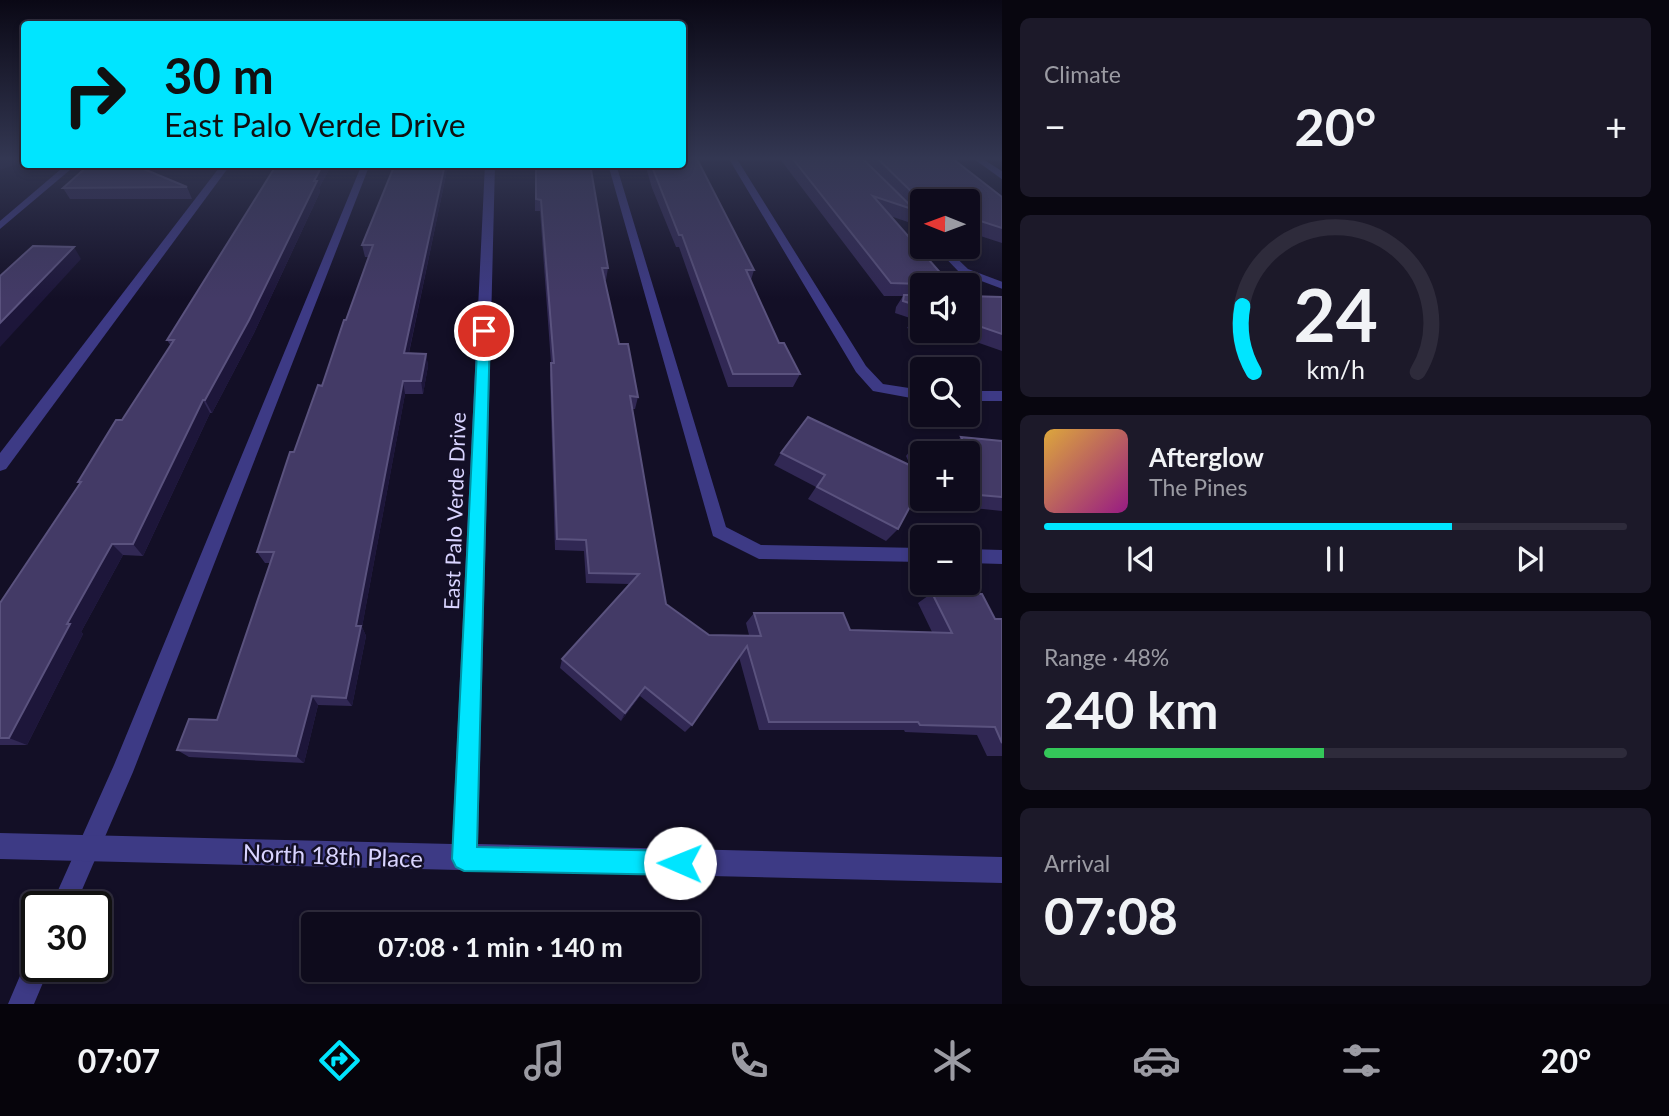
<!DOCTYPE html>
<html lang="en">
<head>
<meta charset="utf-8">
<style>
  body { margin:0; font-family:Lato,sans-serif; background:#1c1929; color:#f1f3f6; height:100vh; display:flex; flex-direction:column; font-size:26px; white-space:nowrap }
  * { box-sizing:border-box; margin:0 }
  p { font-size:23px; color:#9b9ba3 }
  .icon { flex:none; width:38px; height:38px; fill:none; stroke:currentColor; stroke-width:2; stroke-linecap:round; stroke-linejoin:round }
  .map { position:relative; flex:1; overflow:hidden }
  .sheet { display:flex; flex-direction:column; gap:18px; padding:18px; background:#08060f; width:667px }
  .sheet>* { flex:none }
  .banner { position:absolute; left:21px; top:21px; width:665px; height:147px; border-radius:7px; box-shadow:0 4px 10px #0003,0 0 0 2px #2e2b3b; background:#00e5ff; color:#111; overflow:hidden }
  .needle { width:46px; rotate:271deg }
  .tools { position:absolute; left:910px; top:189px; display:grid; gap:14px }
  .tools a { display:grid; place-items:center; width:70px; height:70px; border-radius:7px; background:#0e0b1c; box-shadow:0 4px 10px #0003,0 0 0 2px #2e2b3b; font-size:35px }
  .speed { position:absolute; left:21px; top:891px; display:flex; gap:14px; font-size:35px; font-weight:700; text-align:center }
  .speed>* { display:grid; place-content:center; width:91px; height:91px; border-radius:50%; background:#0e0b1c; box-shadow:0 4px 10px #0003,0 0 0 2px #2e2b3b; line-height:1 }
  .speed .limit { border:4px solid #111; border-radius:10px; background:#fff; color:#111 }
  .pin { position:absolute; display:grid; place-items:center; width:60px; height:60px; color:#fff; margin:-30px; border:4px solid #fff; border-radius:50%; box-shadow:0 2px 7px #0007 }
  .me { position:absolute; width:77px; margin:-38px; rotate:271deg; stroke-linejoin:round; filter:drop-shadow(0 0 5px #0008) }
  .turn { display:flex; align-items:center; gap:24px; height:147px; padding:0 28px; font-size:32px }
  .turn .icon { width:91px; height:91px; stroke-width:2.5 }
  .turn b { display:block; font-size:49px; line-height:60px }
  .big { font-size:52px; font-weight:700; line-height:1.1 }
  .sheet .widget { flex:1; display:flex; flex-direction:column; justify-content:center; gap:10px; min-width:0; padding:0 24px; border-radius:10px; background:#1c1929 }
  .sheet .dial { align-items:center; gap:0 }
  .dial svg { height:182px; overflow:visible; fill:none; stroke:#2e2b3b; stroke-width:7; stroke-linecap:round; text-anchor:middle }
  .dial text { fill:#f1f3f6; stroke:none }
  .song { display:flex; align-items:center; gap:21px }
  .cover { width:84px; height:84px; border-radius:10px; background:linear-gradient(135deg,hsl(40 70% 55%),hsl(310 70% 35%)) }
  .played { height:7px; border-radius:4px; background:linear-gradient(90deg,#00e5ff 70%,#2e2b3b 70%) }
  .keys { display:flex; justify-content:space-around; direction:ltr }
  .heat { display:flex; justify-content:space-between; align-items:center; font-size:38px; direction:ltr }
  .charge { height:10px; border-radius:5px; background:linear-gradient(90deg,#34c759 48%,#2e2b3b 0) }
  .trip { position:absolute; left:301px; top:912px; width:399px; height:70px; border-radius:7px; background:#0e0b1c; box-shadow:0 4px 10px #0003,0 0 0 2px #2e2b3b; font-weight:700; line-height:70px; text-align:center }
  .dock { display:flex; height:112px; justify-content:space-around; align-items:center; background:#06040b; color:#9b9ba3 }
  .dock .icon { width:49px; height:49px }
  .dock .active { color:#00e5ff }
  .dock b { font-size:32px; color:#f1f3f6 }
  main { display:flex; flex:1; min-height:0 }
  .map>svg:first-child { display:block }
  .lines { fill:none; stroke-linecap:round; stroke-linejoin:round }
  .service { fill:#3d3a85; fill-rule:evenodd }
  .minor { fill:#3d3a85; fill-rule:evenodd }
  .wall { fill:#312854 }
  .shaded-wall { fill:#1d163a }
  .building { fill:#433a66; stroke:#5a527e; stroke-width:2 }
  .route { fill:#00e5ff; stroke:#0095a6; stroke-width:2 }
  .labels { text-anchor:middle; dominant-baseline:central; stroke-width:5; stroke-linejoin:round; paint-order:stroke }
  .street-label { font-size:21px; fill:#d9d4ff; stroke:#130f26 }
  .near-street-label { font-size:24px; fill:#d9d4ff; stroke:#130f26 }
</style>
</head>
<body>
<main>
<div class="map">
<svg width="1003" height="1004" viewBox="0 0 1003 1004">
  <rect width="100%" height="100%" fill="#130f26"/>
  <g class="lines">
    <g class="service">
      <path d="M 67,164 L 77,164 L 0,229 L 0,221 Z"/>
      <path d="M 362,164 L 370,164 L 133,772 L 75,906 L 51,906 L 114,765 Z"/>
      <path d="M 608,164 L 616,164 L 726,527 L 761,545 L 922,548 L 922,562 L 759,559 L 713,536 Z"/>
      <path d="M 893,199 L 899,199 L 922,223 L 922,231 L 893,203 Z"/>
      <path d="M 935,247 L 945,247 L 968,269 L 1003,282 L 1003,289 L 960,273 Z"/>
      <path d="M 968,549 L 1003,550 L 1003,564 L 968,563 Z"/>
      <path d="M 37,953 L 37,966 L 50,966 L 34,1004 L 8,1004 L 28,957 Z"/>
    </g>
    <g class="minor">
      <path d="M 729,159 L 737,159 L 866,366 L 883,384 L 922,390 L 922,400 L 873,391 L 856,372 Z"/>
      <path d="M 974,159 L 983,159 L 1003,172 L 1003,180 Z"/>
      <path d="M 222,164 L 231,164 L 6,469 L 0,471 L 0,453 Z"/>
      <path d="M 485,164 L 495,164 L 478,844 L 1003,857 L 1003,883 L 0,859 L 0,833 L 452,844 Z"/>
      <rect x="968" y="391" width="35" height="10"/>
    </g>
  </g>
  <g class="wall">
    <path d="M 780,159 L 953,159 L 1002,197 L 1002,243 L 968,232 L 968,201 L 922,201 L 922,221 L 914,212 L 908,222 L 890,216 L 951,285 L 922,285 L 922,331 L 968,331 L 968,296 L 1002,297 L 1002,351 L 962,337 L 955,345 L 907,328 L 913,319 L 895,313 L 896,307 L 903,296 L 884,296 Z"/>
    <path d="M 277,164 L 332,164 L 319,188 L 320,192 L 254,333 L 212,413 L 210,413 L 143,556 L 123,555 L 81,632 L 83,634 L 27,745 L 0,745 L 0,603 L 80,484 L 78,482 L 122,420 L 171,346 L 167,340 Z"/>
    <path d="M 535,164 L 590,164 L 608,268 L 606,280 L 605,280 L 619,344 L 638,397 L 635,409 L 632,409 L 666,604 L 709,635 L 749,635 L 746,623 L 754,613 L 850,630 L 932,632 L 918,603 L 932,593 L 995,619 L 1002,619 L 1002,756 L 987,756 L 977,735 L 905,732 L 904,730 L 759,730 L 739,657 L 692,725 L 685,732 L 640,696 L 621,721 L 560,668 L 562,659 L 629,584 L 586,583 L 584,551 L 555,550 L 550,376 L 551,363 L 540,211 L 535,211 Z"/>
    <path d="M 645,164 L 682,164 L 754,270 L 751,280 L 779,343 L 800,374 L 793,387 L 728,387 L 679,247 L 676,247 L 652,188 Z"/>
    <path d="M 447,170 L 409,353 L 426,354 L 428,366 L 423,394 L 405,394 L 362,627 L 366,636 L 352,706 L 318,705 L 304,763 L 189,757 L 177,750 L 217,720 L 271,563 L 265,563 L 257,552 L 294,452 L 322,386 L 369,257 L 365,257 L 362,245 Z"/>
    <path d="M 187,187 L 192,199 L 70,199 L 63,188 Z"/>
    <path d="M 961,437 L 1002,441 L 1002,511 L 926,503 L 924,499 L 968,499 L 968,453 L 922,453 L 922,494 L 920,488 L 898,529 L 886,541 L 808,499 L 816,487 L 774,465 L 781,453 L 910,465 L 906,456 L 916,443 L 952,447 Z"/>
  </g>
  <g class="shaded-wall">
    <path d="M 0,159 L 24,159 L 24,162 L 0,170 Z"/>
    <path d="M 323,164 L 332,164 L 319,188 L 320,192 L 254,333 L 212,413 L 205,400 L 314,181 Z"/>
    <path d="M 445,164 L 446,164 L 447,170 L 406,366 L 404,353 Z"/>
    <path d="M 74,247 L 81,259 L 0,347 L 0,323 Z"/>
    <path d="M 426,354 L 428,366 L 423,394 L 421,381 Z"/>
    <path d="M 403,381 L 405,394 L 362,627 L 366,636 L 352,706 L 346,698 L 356,626 Z"/>
    <path d="M 203,400 L 210,413 L 143,556 L 133,544 Z"/>
    <path d="M 112,544 L 123,555 L 81,632 L 83,634 L 27,745 L 9,738 L 67,624 Z"/>
    <path d="M 645,687 L 640,696 L 621,721 L 625,713 Z"/>
    <path d="M 312,696 L 318,705 L 304,763 L 296,756 Z"/>
  </g>
  <g class="building">
    <path d="M 682,159 L 697,159 L 754,270 L 746,270 L 779,343 L 784,343 L 800,374 L 733,374 L 682,235 L 679,235 L 651,164 L 682,164 Z"/>
    <path d="M 793,159 L 863,159 L 915,210 L 873,196 L 951,285 L 891,283 Z"/>
    <path d="M 878,159 L 953,159 L 1002,197 L 1002,228 L 968,217 L 968,201 L 922,202 Z"/>
    <path d="M 90,164 L 132,164 L 187,187 L 63,188 Z"/>
    <path d="M 277,164 L 323,164 L 314,181 L 317,181 L 249,320 L 205,400 L 203,400 L 133,544 L 112,544 L 67,624 L 70,624 L 9,738 L 0,738 L 0,603 L 81,482 L 78,482 L 116,420 L 122,420 L 174,340 L 167,340 Z"/>
    <path d="M 395,164 L 445,164 L 404,353 L 426,354 L 421,381 L 403,381 L 356,626 L 361,626 L 346,698 L 312,696 L 296,756 L 177,750 L 189,719 L 217,720 L 274,552 L 257,552 L 290,452 L 294,452 L 318,385 L 322,386 L 344,320 L 346,320 L 373,245 L 362,245 Z"/>
    <path d="M 536,164 L 590,164 L 608,268 L 602,268 L 619,344 L 628,344 L 638,397 L 630,396 L 666,604 L 709,635 L 761,636 L 754,613 L 843,613 L 850,630 L 952,633 L 932,593 L 982,594 L 995,619 L 1002,619 L 1002,743 L 995,727 L 920,725 L 918,722 L 769,722 L 747,646 L 692,725 L 645,687 L 625,713 L 562,659 L 639,574 L 589,573 L 586,540 L 557,539 L 551,363 L 554,363 L 541,200 L 536,199 Z"/>
    <path d="M 33,246 L 74,247 L 0,323 L 0,276 Z"/>
    <path d="M 904,295 L 922,295 L 922,318 L 916,316 L 922,307 L 903,301 Z"/>
    <path d="M 968,296 L 1002,297 L 1002,334 L 970,323 L 968,327 Z"/>
    <path d="M 808,417 L 922,471 L 922,484 L 898,529 L 817,487 L 825,475 L 781,453 Z"/>
    <path d="M 961,437 L 1002,441 L 1002,497 L 968,494 L 968,453 L 922,453 L 922,456 L 916,443 L 967,448 Z"/>
  </g>
  <linearGradient id="sky" x2="0" y2="1"><stop stop-color="#0a0815"/><stop offset="0.53" stop-color="#333752"/><stop offset="1" stop-color="#333752" stop-opacity="0"/></linearGradient>
  <rect width="1003" height="299" fill="url(#sky)"/>
  <path class="route" d="M 484,327 L 490,331 L 477,847 L 680,851 L 688,855 L 692,863 L 688,872 L 680,875 L 464,871 L 456,867 L 452,859 L 478,331 Z"/>
  <g class="labels">
    <g class="street-label">
      <text transform="translate(454 511) rotate(-88)">East Palo Verde Drive</text>
    </g>
    <g class="near-street-label">
      <text transform="translate(333 855) rotate(2)">North 18th Place</text>
    </g>
  </g>
</svg>
<div class="tools">
<a><svg class="needle" viewBox="-14 -14 28 28"><path d="M0-13l5 13h-10z" fill="#e53935"/><path d="M0 13l5-13h-10z" fill="#9b9ba3"/></svg></a>
<a><svg class="icon" aria-label="sound" viewBox="0 0 24 24"><path d="M4 9h4l5-4v14l-5-4H4zM17 9q2 3 0 6"/></svg></a>
<a><svg class="icon" aria-label="search" viewBox="0 0 24 24"><circle cx="10" cy="10" r="6"/><path d="M15 15l6 6"/></svg></a>
<a>+</a>
<a>−</a>
</div>
<div class="speed"><div class="limit">30</div></div>
<div class="pin" style="left:484px;top:331px;background:#d93025"><svg class="icon" aria-label="arrive" viewBox="0 0 24 24"><path d="M6 21V4h12l-3 4 3 4H6"/></svg></div>
<svg class="me" style="left:680px;top:863px" viewBox="-20 -20 40 40"><circle r="19" fill="#fff"/><path d="M0-13L10 11 0 6-10 11z" fill="#00e5ff"/></svg>
<div class="trip">07:08 · 1 min · 140 m</div>
<div class="banner">
<div class="turn"><svg class="icon" aria-label="right" viewBox="0 0 24 24"><path d="M7 20v-9h11M14 6l5 5-5 5"/></svg><div><b>30 m</b>East Palo Verde Drive</div></div>
</div>
</div>
<section class="sheet">
<div class="widget"><p>Climate</p>
<div class="heat"><a>−</a><b class="big">20°</b><a>+</a></div>
</div>
<div class="widget dial"><svg viewBox="0 0 100 80">
<path d="M14 69A42 42 0 1 1 86 69"/>
<path d="M14 69A42 42 0 0 1 9 40" stroke="#00e5ff"/>
<text x="50" y="56" font-size="32" font-weight="700">24</text>
<text x="50" y="72" font-size="11">km/h</text>
</svg></div>
<div class="widget">
<div class="song"><i class="cover"></i><div><b>Afterglow</b><p>The Pines</p></div></div>
<div class="played"></div>
<div class="keys"><svg class="icon" aria-label="previous" viewBox="0 0 24 24"><path d="M18 5L8 12l10 7zM5 5v14"/></svg><svg class="icon" aria-label="pause" viewBox="0 0 24 24"><path d="M8 5v14M16 5v14"/></svg><svg class="icon" aria-label="next" viewBox="0 0 24 24"><path d="M6 5l10 7-10 7zM19 5v14"/></svg></div>
</div>
<div class="widget"><p>Range · 48%</p><b class="big">240 km</b><div class="charge"></div></div>
<div class="widget"><p>Arrival</p><b class="big">07:08</b></div>
</section>
</main>
<nav class="dock">
<b>07:07</b>
<svg class="icon active" aria-label="directions" viewBox="0 0 24 24"><path d="M12 3l9 9-9 9-9-9zM9 14v-3h6M13 9l2 2-2 2"/></svg>
<svg class="icon" aria-label="music" viewBox="0 0 24 24"><path d="M9 18V5l10-2v13"/><circle cx="6" cy="18" r="3"/><circle cx="16" cy="16" r="3"/></svg>
<svg class="icon" aria-label="phone" viewBox="0 0 24 24"><path d="M5 4h4l2 5-3 2q2 4 5 5l2-3 5 2v4C11 20 4 13 5 4z"/></svg>
<svg class="icon" aria-label="climate" viewBox="0 0 24 24"><path d="M12 3v18M4 7l16 10M4 17L20 7"/></svg>
<svg class="icon" aria-label="car" viewBox="0 0 24 24"><path d="M5 17H2v-5l4-1 3-4h7l3 4 3 1v5h-3M9 17h6M6 11h13"/><circle cx="7" cy="17" r="2"/><circle cx="17" cy="17" r="2"/></svg>
<svg class="icon" aria-label="filters" viewBox="0 0 24 24"><path d="M4 7h16M4 17h16"/><circle cx="9" cy="7" r="2"/><circle cx="15" cy="17" r="2"/></svg>
<b>20°</b>
</nav>
</body>
</html>
